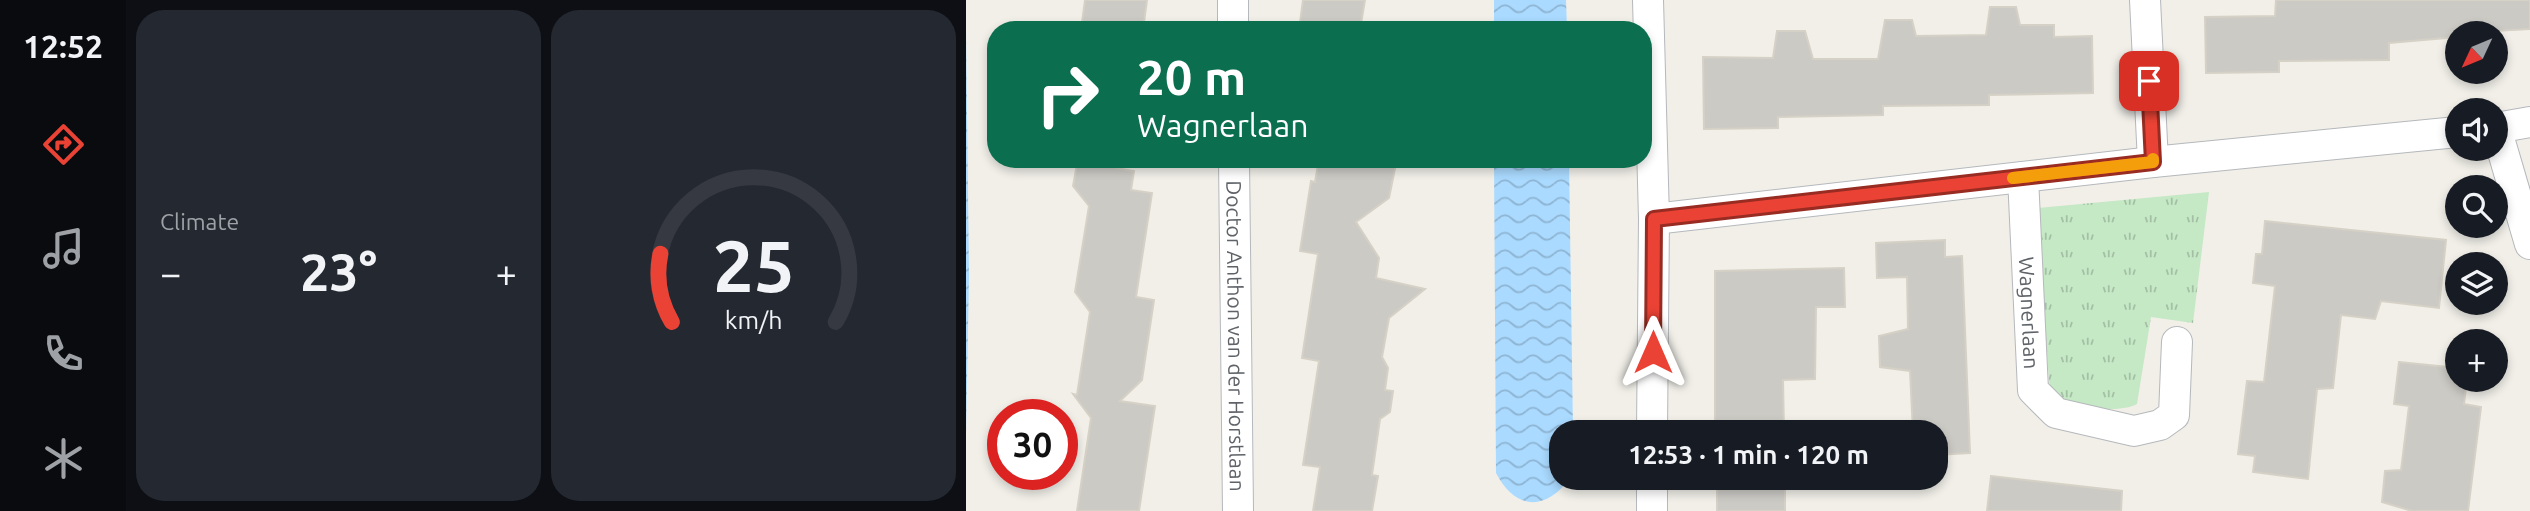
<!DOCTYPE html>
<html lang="en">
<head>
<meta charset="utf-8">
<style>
  body { margin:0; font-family:Ubuntu,sans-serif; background:#242831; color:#f1f3f6; height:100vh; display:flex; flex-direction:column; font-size:26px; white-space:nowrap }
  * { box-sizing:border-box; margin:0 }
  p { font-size:23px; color:#9ea1a6 }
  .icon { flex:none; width:38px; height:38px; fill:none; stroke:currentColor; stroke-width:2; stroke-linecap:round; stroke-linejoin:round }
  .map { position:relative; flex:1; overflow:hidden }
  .drawer { display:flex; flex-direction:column; gap:10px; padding:10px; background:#0d0f14; width:840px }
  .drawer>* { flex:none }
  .hud { position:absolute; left:21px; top:21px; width:665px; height:147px; border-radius:28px; box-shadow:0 4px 10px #0003; background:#0b6e4f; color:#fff; overflow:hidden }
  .needle { width:46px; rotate:226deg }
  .buttons { position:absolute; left:1479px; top:21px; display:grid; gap:14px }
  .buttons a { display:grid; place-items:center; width:63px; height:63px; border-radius:50%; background:#171b24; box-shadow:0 4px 10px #0003; font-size:35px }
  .speed { position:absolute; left:21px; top:399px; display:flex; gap:14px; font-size:35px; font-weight:700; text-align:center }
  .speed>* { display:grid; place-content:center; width:91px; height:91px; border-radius:50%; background:#171b24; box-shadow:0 4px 10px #0003; line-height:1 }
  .speed .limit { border:10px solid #d22; background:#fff; color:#111 }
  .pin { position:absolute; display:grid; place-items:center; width:60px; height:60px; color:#fff; margin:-30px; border-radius:14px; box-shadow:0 4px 10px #0006 }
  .me { position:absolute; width:77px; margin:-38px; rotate:0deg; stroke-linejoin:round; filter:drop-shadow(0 0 5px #0008) }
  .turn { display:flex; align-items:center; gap:24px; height:147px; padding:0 35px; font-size:32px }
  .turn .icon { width:91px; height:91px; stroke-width:2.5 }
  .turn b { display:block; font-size:49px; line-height:60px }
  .big { font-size:52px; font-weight:600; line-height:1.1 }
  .drawer .widget { flex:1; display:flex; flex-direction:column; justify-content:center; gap:10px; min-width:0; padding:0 24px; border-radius:28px; background:#242831 }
  .drawer .dial { align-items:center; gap:0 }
  .dial svg { height:182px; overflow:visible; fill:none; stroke:#363941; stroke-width:7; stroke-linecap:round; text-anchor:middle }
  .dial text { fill:#f1f3f6; stroke:none }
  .heat { display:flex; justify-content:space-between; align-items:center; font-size:38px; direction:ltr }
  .drawer .tiles { flex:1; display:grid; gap:10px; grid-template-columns:repeat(2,1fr) }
  .trip { position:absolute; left:583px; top:420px; width:399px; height:70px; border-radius:28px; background:#171b24; box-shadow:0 4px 10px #0003; font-weight:600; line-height:70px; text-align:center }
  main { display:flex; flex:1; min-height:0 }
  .tab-bar { display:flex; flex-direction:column; width:126px; justify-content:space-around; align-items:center; background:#090b0e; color:#9ea1a6 }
  .tab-bar .icon { width:49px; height:49px }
  .tab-bar .current { color:#ea4335 }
  .tab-bar b { font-size:32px; color:#f1f3f6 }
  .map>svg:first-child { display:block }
  .grass { fill:url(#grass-tufts) }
  .water { fill:url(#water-waves) }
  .building { fill:#cccac5; stroke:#d6d1c6; stroke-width:2 }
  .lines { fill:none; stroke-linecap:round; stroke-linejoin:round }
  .minor-casing { stroke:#b5b8bc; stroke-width:32 }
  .minor { stroke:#fff; stroke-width:30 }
  .route-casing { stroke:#982c22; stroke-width:18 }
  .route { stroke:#ea4335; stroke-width:12 }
  .slow { stroke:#f59e0b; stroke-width:12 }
  .labels { text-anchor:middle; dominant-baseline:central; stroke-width:6; stroke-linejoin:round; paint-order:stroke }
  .street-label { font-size:21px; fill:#5f6368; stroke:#fff }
</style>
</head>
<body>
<main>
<nav class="tab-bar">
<b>12:52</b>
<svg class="icon current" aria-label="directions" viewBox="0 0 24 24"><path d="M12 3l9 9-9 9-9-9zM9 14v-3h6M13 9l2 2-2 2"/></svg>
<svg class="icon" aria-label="music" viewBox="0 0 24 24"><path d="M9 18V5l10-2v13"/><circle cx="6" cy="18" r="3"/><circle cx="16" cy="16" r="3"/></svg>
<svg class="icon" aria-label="phone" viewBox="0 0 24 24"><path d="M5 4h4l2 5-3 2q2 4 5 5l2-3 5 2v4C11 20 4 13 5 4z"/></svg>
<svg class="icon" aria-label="climate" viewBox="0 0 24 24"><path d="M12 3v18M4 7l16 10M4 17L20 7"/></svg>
</nav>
<section class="drawer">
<div class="tiles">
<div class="widget"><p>Climate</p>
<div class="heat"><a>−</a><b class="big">23°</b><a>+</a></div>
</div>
<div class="widget dial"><svg viewBox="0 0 100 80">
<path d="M14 69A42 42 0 1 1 86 69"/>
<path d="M14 69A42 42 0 0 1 9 39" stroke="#ea4335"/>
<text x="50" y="56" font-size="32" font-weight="700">25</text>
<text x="50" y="72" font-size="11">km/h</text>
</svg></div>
</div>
</section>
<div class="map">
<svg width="1564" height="511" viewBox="0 0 1564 511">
  <defs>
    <pattern id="grass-tufts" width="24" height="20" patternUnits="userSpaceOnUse" patternTransform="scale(1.75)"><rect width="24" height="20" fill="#c5e8c5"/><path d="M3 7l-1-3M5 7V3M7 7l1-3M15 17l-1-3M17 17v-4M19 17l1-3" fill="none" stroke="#a3c0a4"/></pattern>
    <pattern id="water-waves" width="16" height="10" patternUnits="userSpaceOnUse" patternTransform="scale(1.75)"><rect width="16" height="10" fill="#aadaff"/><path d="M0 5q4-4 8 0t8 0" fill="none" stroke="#8eb4d2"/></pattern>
  </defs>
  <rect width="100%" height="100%" fill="#f1efe8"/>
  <path class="grass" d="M 1243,192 L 1227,323 L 1185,317 L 1171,404 C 1155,413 1119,408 1100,403 C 1091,400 1086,391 1083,382 L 1072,208 Z"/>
  <g class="water">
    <path d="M 528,0 L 600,0 L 601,30 L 528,30 Z"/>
    <path d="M 0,30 L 3,275 L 0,435 Z"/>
    <path d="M 528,159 L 603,159 L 607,432 L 595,432 L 595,478 L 604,478 C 580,511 550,511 530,473 Z"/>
  </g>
  <g class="building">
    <path d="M 119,0 L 181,0 L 177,30 L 115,30 Z"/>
    <path d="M 337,0 L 399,0 L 394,30 L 333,30 Z"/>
    <path d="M 1310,0 L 1564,0 L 1564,29 L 1491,33 L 1491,37 L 1423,43 L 1423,60 L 1313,61 L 1313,72 L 1240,73 L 1239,17 L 1309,16 Z"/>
    <path d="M 1024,7 L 1050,7 L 1054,25 L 1088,25 L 1088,37 L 1126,36 L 1127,93 L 1023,95 L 1023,105 L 917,106 L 917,115 L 812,117 L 812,128 L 738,129 L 737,57 L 807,58 L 811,31 L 839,31 L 847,59 L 912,59 L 919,20 L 946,20 L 950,36 L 1020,35 Z"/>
    <path d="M 112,159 L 151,159 L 150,168 L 168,171 L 165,190 L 186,193 L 170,297 L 188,300 L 176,380 L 154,401 L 189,406 L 173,511 L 111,511 L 125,418 L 107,394 L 111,395 L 124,312 L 109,292 L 123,206 L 107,186 Z"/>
    <path d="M 353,159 L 431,159 L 423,198 L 390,222 L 413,258 L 410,278 L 459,289 L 423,318 L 416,357 L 422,368 L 419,390 L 427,391 L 424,412 L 414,419 L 406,475 L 412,476 L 406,511 L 347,511 L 354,467 L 337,465 L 353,361 L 336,358 L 352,254 L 334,251 L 345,181 L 349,182 Z"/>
    <path d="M 1299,221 L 1480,240 L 1473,308 L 1415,301 L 1409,319 L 1375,315 L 1367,388 L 1351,389 L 1342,479 L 1287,472 L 1289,456 L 1272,454 L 1281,381 L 1298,382 L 1309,286 L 1287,283 L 1290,254 L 1296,254 Z"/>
    <path d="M 979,240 L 979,257 L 996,256 L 1004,453 L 970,455 L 970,432 L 947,432 L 944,371 L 914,367 L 913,336 L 942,329 L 941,277 L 911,278 L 910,243 Z"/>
    <path d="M 878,268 L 879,307 L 850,307 L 849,379 L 817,380 L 818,432 L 749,432 L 749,271 Z"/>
    <path d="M 1433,362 L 1491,368 L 1491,380 L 1501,380 L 1498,404 L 1515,407 L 1502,511 L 1446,511 L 1416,502 L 1419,471 L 1435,470 L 1443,406 L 1428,404 Z"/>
    <path d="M 1025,476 L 1156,491 L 1155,511 L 1021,511 Z"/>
    <rect x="751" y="478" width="68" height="33"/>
  </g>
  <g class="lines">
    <defs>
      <g id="minor">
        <path d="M 267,0 L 267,30"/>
        <path d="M 682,0 L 688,219 L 686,432"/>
        <path d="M 1179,0 L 1187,162"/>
        <path d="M 1530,128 L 1564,244"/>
        <path d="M 1530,128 L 1564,122"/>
        <path id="s1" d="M 268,159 L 272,511"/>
        <path id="s2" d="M 1057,177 L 1067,390 L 1090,413 L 1168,431 L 1194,425 L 1208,415 L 1211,342"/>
        <path d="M 688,219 L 1187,162 L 1491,132"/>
        <path d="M 686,511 L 686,478"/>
      </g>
    </defs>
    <use href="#minor" class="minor-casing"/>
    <use href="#minor" class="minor"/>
  </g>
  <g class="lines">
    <defs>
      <path id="route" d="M 687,352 L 688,219 L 1187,162 L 1183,81"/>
    </defs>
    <use href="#route" class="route-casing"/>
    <use href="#route" class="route"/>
    <path class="slow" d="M 1047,178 L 1187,162 L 1187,159"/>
  </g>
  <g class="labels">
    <g class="street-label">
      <text stroke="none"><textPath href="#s2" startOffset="136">Wagnerlaan</textPath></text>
      <text stroke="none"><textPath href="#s1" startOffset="177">Doctor Anthon van der Horstlaan</textPath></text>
    </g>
  </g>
</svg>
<div class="buttons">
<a><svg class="needle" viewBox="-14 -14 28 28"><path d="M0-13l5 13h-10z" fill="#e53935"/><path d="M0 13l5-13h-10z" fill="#9ea1a6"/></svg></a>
<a><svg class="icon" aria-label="sound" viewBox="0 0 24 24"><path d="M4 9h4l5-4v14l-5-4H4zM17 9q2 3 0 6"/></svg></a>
<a><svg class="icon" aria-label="search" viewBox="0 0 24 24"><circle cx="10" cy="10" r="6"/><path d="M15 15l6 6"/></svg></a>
<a><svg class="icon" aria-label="layers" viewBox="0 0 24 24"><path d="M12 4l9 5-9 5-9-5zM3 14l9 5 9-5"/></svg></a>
<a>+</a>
</div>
<div class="speed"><div class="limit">30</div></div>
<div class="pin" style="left:1183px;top:81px;background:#d93025"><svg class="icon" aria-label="arrive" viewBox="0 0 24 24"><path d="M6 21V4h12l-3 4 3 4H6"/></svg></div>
<svg class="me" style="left:687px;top:352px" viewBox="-20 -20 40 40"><path d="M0-17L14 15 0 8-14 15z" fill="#ea4335" stroke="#fff" stroke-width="4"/></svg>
<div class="trip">12:53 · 1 min · 120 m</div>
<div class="hud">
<div class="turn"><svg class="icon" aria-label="right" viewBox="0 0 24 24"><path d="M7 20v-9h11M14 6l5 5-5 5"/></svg><div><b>20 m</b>Wagnerlaan</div></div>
</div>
</div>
</main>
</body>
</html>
